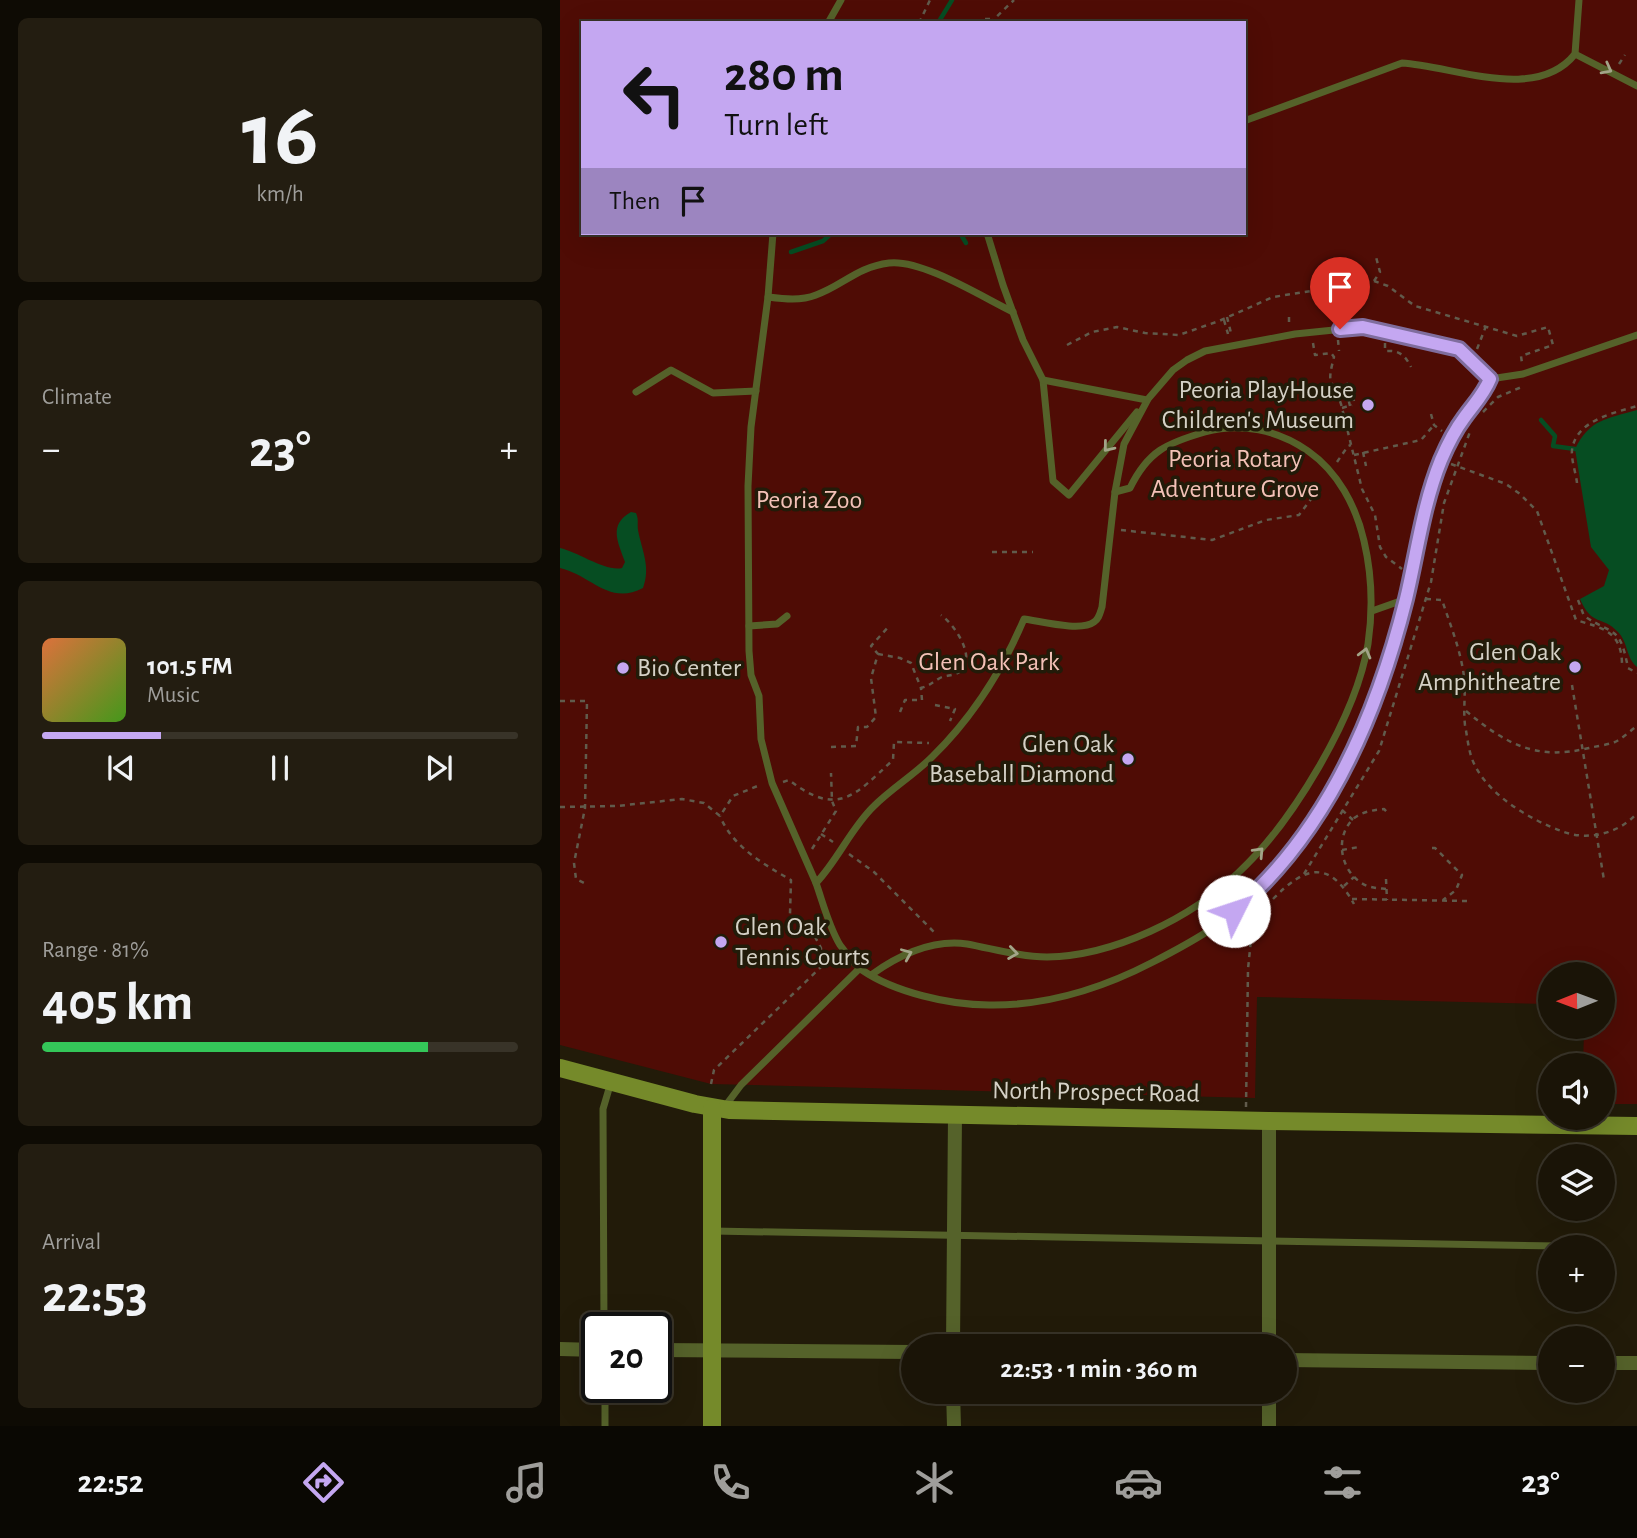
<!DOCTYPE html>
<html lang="en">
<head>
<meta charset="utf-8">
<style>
  body { margin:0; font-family:"Alegreya Sans",sans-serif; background:#231d11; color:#f1f3f6; height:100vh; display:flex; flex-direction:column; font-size:26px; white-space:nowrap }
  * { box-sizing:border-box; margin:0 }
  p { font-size:23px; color:#9f9e9b }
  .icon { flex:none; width:38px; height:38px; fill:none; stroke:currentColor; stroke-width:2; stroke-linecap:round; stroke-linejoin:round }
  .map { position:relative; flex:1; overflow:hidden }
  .panel { display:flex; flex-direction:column; gap:18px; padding:18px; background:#0e0b04; width:560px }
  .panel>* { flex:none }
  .top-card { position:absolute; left:21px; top:21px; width:665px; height:214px; border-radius:0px; box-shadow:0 7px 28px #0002,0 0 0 2px #383328; background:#c4a7f1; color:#111; overflow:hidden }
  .needle { width:46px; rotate:269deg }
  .tools { position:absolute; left:978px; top:962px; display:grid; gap:14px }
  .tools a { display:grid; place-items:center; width:77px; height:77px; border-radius:50%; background:#1a1407; box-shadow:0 7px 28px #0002,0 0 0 2px #383328; font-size:35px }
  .speed { position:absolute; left:21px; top:1312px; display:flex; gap:14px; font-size:35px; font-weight:700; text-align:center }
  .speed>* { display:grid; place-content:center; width:91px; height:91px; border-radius:50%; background:#1a1407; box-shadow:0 7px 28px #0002,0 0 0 2px #383328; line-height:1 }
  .speed .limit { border:4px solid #111; border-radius:10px; background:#fff; color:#111 }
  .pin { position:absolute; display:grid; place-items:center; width:60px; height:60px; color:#fff; margin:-72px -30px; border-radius:50% 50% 50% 0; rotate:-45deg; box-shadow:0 0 7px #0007 }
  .pin .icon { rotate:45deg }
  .me { position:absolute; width:77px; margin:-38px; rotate:49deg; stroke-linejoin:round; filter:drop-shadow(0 0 5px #0008) }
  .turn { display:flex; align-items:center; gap:24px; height:147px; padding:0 28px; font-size:32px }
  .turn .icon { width:91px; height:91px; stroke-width:2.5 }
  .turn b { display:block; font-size:49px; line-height:60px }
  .then { display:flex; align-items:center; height:66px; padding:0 28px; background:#0003; gap:14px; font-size:26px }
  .big { font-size:52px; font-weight:700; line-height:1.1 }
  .panel .card { flex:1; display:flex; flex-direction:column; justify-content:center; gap:10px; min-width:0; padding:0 24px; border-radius:10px; background:#231d11 }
  .panel .dial { align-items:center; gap:0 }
  .dial b { font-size:91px; line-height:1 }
  .song { display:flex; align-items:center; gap:21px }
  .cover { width:84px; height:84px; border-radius:10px; background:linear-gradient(135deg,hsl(20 70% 55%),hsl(100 70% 35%)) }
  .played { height:7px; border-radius:4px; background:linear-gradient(90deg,#c4a7f1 25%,#383328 25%) }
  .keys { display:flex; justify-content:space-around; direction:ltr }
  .heat { display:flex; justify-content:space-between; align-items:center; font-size:38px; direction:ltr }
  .charge { height:10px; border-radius:5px; background:linear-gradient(90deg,#34c759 81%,#383328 0) }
  .trip { position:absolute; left:341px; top:1334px; width:396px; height:70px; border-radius:35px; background:#1a1407; box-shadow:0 7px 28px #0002,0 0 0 2px #383328; font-weight:700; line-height:70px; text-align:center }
  .tab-bar { display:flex; height:112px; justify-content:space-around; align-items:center; background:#0a0803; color:#9f9e9b }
  .tab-bar .icon { width:49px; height:49px }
  .tab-bar .active { color:#c4a7f1 }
  .tab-bar b { font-size:32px; color:#f1f3f6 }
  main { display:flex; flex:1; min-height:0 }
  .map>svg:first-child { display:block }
  .green { fill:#4f0c05; fill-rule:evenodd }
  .water { fill:#064d22 }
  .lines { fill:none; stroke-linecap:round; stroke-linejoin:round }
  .stream { stroke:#064d22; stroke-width:4.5 }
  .path { stroke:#615b4c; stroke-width:2.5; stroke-dasharray:5 5; stroke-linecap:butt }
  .lane { stroke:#55622a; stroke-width:7 }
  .street { stroke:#55622a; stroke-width:14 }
  .secondary { stroke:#758a2a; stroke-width:18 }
  .oneway { stroke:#a2a588 }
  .route-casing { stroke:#7f6d9d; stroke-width:18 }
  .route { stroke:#c4a7f1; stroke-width:12 }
  .poi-dot { fill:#c4a7f1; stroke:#221b09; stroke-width:2.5 }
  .labels { text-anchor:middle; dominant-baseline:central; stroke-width:7; stroke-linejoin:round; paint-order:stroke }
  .poi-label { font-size:26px; fill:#d5d1c6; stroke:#221b09; text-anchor:end }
  .park-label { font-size:26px; fill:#f3c1b7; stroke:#221b09 }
  .street-label { font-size:26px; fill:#d5d1c6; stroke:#221b09 }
</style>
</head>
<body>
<main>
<section class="panel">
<div class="card dial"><b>16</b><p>km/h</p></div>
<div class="card"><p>Climate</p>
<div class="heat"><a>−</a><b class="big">23°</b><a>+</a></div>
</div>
<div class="card">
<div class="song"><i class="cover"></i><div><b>101.5 FM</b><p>Music</p></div></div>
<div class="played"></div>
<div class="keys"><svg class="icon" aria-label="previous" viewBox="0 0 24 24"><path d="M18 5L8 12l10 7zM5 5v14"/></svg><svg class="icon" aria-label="pause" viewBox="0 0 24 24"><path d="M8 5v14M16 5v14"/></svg><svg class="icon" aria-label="next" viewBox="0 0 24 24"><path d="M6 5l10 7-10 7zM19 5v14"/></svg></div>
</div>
<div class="card"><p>Range · 81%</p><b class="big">405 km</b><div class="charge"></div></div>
<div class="card"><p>Arrival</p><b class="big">22:53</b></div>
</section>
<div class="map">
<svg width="1077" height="1426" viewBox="0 0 1077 1426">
  <rect width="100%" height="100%" fill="#221b09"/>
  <path class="green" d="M 0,0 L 1077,0 L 1077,1104 L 1043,1104 L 1043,1066 L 1023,1066 L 1024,1031 L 1010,1031 L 1010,1027 L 1043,1027 L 1043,975 L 990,975 L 990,1004 L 697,997 L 695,1098 L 151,1084 L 0,1045 ZM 23,23 L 684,23 L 684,233 L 23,233 Z"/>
  <g class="water">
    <path d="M 1077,410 L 1077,667 C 1066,658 1068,642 1058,632 C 1042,615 1032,627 1020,599 L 1044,586 L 1049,570 L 1031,547 L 1015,449 C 1030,419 1046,419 1077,410 Z"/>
    <path d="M 71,512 L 76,513 C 79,520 77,523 78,530 C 82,551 91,567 83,588 C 49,606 31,575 0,568 L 0,548 C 18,552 46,572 62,568 L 65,562 C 58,542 48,525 71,512 Z"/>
  </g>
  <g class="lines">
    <g class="stream">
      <path d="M 378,23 L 392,0"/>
      <path d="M 400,233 L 406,243"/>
      <path d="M 231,252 L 263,241 L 272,233"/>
      <path d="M 981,420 L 995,436 L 993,446 L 1015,449"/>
    </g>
    <g class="path">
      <path d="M 359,23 L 370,0"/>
      <path d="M 416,23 L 424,19 L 432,19"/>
      <path d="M 430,23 L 454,0"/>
      <path d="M 1059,64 L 1065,55"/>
      <path d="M 814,281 L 820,272 L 816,257"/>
      <path d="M 784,300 L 786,316"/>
      <path d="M 667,317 L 671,333"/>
      <path d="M 729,317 L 729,324"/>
      <path d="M 664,320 L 668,334"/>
      <path d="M 778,340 L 779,351"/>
      <path d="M 753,343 L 755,355 L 771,353 L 774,357 C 766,388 772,377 781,404 L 802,489 L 815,515 L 820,547 L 826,557 L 842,569"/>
      <path d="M 825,343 L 825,351 C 839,350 845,355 851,367"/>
      <path d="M 507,345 L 532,332 L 557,327 L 585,333 L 619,335 L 659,321 L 713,297 L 814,281 L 828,286 L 855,306 L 957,336 L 988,327 L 993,345 L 961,356 L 962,363"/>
      <path d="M 917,349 L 926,326"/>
      <path d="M 790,406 L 785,385 L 789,383 L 794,401"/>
      <path d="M 782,408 L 792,405"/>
      <path d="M 923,412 L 938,397 L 964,386"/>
      <path d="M 871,414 L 874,425 L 882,431"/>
      <path d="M 803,452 L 806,466"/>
      <path d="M 794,455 L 861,440 L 874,425"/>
      <path d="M 777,462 L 788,446 L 791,445"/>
      <path d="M 891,464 L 946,484 L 960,494 L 977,511 L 1016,620 C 1041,628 1061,630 1062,663"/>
      <path d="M 1017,483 C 1016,473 1011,460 1012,450 C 1016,420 1054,413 1077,406"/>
      <path d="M 561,530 L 652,540 L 706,520 L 739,515 L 761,486"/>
      <path d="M 432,552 L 473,552"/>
      <path d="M 866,599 L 882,600 C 890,624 901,651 904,677 C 906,693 903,709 905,725 C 907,735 908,746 911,756 C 923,793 970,820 1004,832 C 1029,841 1060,833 1077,813"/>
      <path d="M 1018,600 L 1024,616 C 1055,636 1060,626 1068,668 L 1077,673"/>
      <path d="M 318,654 L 340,658 L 351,663 L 361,688 C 369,686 373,682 380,678 C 388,674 398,677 404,667 C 413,652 393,623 381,615"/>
      <path d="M 1012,685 L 1044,880"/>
      <path d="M 0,701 L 27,701 L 25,808 L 14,863 L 16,879 L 26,884"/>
      <path d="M 375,705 L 395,709 L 390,721"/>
      <path d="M 906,711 C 946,744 976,761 1029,748 C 1037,746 1047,745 1055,742 C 1063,738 1070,731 1077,726"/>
      <path d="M 340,712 L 345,700 L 362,700 L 361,688"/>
      <path d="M 271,747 L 296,746 L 298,727 L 307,727 L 316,717 L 311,678 L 318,654 L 311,646 L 330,625"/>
      <path d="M 223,782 L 229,780 C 278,818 295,795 333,760 L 334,742 L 369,743"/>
      <path d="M 0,807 L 57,806 L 122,799 L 144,803 L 160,816 L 173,796 L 200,785"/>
      <path d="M 782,810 L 793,820"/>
      <path d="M 261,834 L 273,842"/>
      <path d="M 872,848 L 875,848 L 902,875 L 896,890 L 883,900"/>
      <path d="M 252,849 L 276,811 L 272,801 L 271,773"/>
      <path d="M 782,850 L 799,847"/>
      <path d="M 289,854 L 314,872 L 377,935"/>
      <path d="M 744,874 L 819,751 L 871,582 L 884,503 L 911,429"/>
      <path d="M 826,879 L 827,900"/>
      <path d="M 784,886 L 794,877"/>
      <path d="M 826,889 C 817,888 808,888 800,882 C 780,868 775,837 793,819 C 801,812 813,810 824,809 L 829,814"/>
      <path d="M 713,899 C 745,866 769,859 794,904"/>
      <path d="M 792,899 L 908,901"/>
      <path d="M 151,1084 L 154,1070 L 261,967 L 261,948 L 253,933 L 236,923 L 230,914 L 231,880 C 203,864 172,846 160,816"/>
      <path d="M 686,1107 L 688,969 L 693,920 L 704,909"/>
    </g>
    <g class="lane">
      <path d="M 268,23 L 281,0"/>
      <path d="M 1015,54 L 1077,86"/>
      <path d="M 684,121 L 842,63 C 894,66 976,103 1015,54 L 1019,0"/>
      <path d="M 213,233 L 208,297 L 191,427 L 188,486 L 189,651 L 191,675 L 199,696 L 201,739 L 212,783 L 256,883"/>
      <path d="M 427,233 L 443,285 L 463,340 L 483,380 L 493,481 L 509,495 L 577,412"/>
      <path d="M 208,297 C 224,299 241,301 256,295 C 282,286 297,267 329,263 C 362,259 422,297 453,312"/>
      <path d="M 803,327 L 899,349 L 930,379 C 923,395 912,405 903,419 C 894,432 885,449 880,464 C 857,530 849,601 827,667 C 800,749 758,829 698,891 C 668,922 630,943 593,962 C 541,989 487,1006 429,1005 C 389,1005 334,992 302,970 C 294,965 286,953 280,945 C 269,927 263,903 256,883 C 278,860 291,828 314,806 C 332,788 354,775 372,757 C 412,718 442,671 464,619 C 480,621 521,632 534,622 C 539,619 540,613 542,607 L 555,492 L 564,444 L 588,399 L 613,370 L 627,360 L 645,351 L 735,334 Z"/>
      <path d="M 930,379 L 963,374 L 1077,335"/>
      <path d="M 483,380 L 587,400"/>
      <path d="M 76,392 L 111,370 L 153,393 L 196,391"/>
      <path d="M 812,611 L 846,599"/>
      <path d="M 189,626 L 217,624 L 227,616"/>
      <path d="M 311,975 C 339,955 372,939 407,944 C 434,949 460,957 487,957 C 554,956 631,918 678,873 C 732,823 796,717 808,644 C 813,610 812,575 804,541 C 796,506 778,472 748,451 C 718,430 681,422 645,432 C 607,443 588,451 570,488 L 555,492"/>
      <path d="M 163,1109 L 181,1085 L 299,969"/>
      <path d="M 153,1231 L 999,1246"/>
      <path d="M 44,1328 L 43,1109 L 51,1082"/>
      <path d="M 45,1388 L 45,1426"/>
    </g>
    <g class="street">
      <path d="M 393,1346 L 395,1115"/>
      <path d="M 709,1346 L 709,1121"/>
      <path d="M 0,1349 L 37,1350"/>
      <path d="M 96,1350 L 354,1352"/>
      <path d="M 724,1360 L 990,1363"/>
      <path d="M 1043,1363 L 1077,1363"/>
      <path d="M 393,1391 L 394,1426"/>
      <path d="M 709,1391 L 709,1426"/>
    </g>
    <g class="secondary">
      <path d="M 0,1068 L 135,1104 L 169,1110 L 709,1121 L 1077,1126"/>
      <path d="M 152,1108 L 152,1426"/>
    </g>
  </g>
  <defs><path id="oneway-chevron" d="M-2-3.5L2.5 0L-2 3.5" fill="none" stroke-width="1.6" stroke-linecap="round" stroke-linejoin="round" transform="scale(1.75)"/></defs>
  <g class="oneway">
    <use href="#oneway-chevron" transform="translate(1047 69) rotate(28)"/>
    <use href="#oneway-chevron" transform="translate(548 447) rotate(129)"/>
    <use href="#oneway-chevron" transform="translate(805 653) rotate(-75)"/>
    <use href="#oneway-chevron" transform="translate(699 852) rotate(-47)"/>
    <use href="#oneway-chevron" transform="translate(453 953) rotate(8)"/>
    <use href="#oneway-chevron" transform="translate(347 954) rotate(-23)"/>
  </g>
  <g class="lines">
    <defs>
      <path id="route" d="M 674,911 C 767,833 817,715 846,599 C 857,553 863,504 881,460 C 887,446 895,430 904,418 C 914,404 924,394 930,379 L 899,349 L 803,327 L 780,329"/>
    </defs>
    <use href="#route" class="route-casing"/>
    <use href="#route" class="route"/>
  </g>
  <g class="poi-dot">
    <circle cx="808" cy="405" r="7"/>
    <circle cx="1015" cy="667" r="7"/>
    <circle cx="63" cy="668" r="7"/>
    <circle cx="568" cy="759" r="7"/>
    <circle cx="161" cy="942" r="7"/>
  </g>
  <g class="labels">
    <g class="poi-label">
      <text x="794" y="390">Peoria PlayHouse<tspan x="794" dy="30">Children's Museum</tspan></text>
      <text x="1001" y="652">Glen Oak<tspan x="1001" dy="30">Amphitheatre</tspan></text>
      <text x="77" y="668" text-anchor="start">Bio Center</text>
      <text x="554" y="744">Glen Oak<tspan x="554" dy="30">Baseball Diamond</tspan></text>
      <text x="175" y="927" text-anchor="start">Glen Oak<tspan x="175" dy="30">Tennis Courts</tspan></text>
    </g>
    <g class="park-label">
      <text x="675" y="459">Peoria Rotary<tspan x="675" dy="30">Adventure Grove</tspan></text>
      <text x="249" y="500">Peoria Zoo</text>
      <text x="429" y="662">Glen Oak Park</text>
    </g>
    <g class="street-label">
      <text transform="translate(536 1092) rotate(1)">North Prospect Road</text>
    </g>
  </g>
</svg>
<div class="tools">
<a><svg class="needle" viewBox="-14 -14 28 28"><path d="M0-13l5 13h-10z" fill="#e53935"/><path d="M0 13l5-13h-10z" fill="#9f9e9b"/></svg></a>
<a><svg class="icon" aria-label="sound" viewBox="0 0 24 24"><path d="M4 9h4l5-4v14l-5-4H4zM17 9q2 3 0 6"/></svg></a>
<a><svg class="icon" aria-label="layers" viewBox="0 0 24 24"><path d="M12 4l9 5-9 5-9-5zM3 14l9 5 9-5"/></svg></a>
<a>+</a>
<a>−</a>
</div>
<div class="speed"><div class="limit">20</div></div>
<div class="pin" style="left:780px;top:329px;background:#d93025"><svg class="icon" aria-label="arrive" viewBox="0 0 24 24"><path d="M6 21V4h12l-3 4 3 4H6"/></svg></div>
<svg class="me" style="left:674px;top:911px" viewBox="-20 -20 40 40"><circle r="19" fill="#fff"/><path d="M0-13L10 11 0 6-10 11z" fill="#c4a7f1"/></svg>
<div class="trip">22:53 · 1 min · 360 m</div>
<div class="top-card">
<div class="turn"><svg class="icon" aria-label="left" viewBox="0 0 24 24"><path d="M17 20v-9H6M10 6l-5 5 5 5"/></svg><div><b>280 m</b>Turn left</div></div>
<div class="then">Then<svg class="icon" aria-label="arrive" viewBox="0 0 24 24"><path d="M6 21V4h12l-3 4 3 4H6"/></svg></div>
</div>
</div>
</main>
<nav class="tab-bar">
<b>22:52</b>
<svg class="icon active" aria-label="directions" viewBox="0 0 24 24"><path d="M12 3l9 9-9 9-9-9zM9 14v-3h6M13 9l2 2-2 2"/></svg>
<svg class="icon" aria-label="music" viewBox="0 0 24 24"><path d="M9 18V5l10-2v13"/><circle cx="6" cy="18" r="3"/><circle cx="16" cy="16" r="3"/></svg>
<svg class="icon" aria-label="phone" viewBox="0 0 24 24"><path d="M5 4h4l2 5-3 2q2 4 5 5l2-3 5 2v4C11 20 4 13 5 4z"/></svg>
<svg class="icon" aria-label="climate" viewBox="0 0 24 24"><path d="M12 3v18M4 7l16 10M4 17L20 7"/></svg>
<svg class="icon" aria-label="car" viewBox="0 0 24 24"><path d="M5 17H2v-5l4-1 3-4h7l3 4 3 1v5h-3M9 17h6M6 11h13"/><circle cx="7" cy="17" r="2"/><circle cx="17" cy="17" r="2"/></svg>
<svg class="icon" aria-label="filters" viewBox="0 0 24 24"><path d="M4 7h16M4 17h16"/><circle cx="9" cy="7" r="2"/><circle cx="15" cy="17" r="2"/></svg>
<b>23°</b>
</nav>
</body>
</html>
